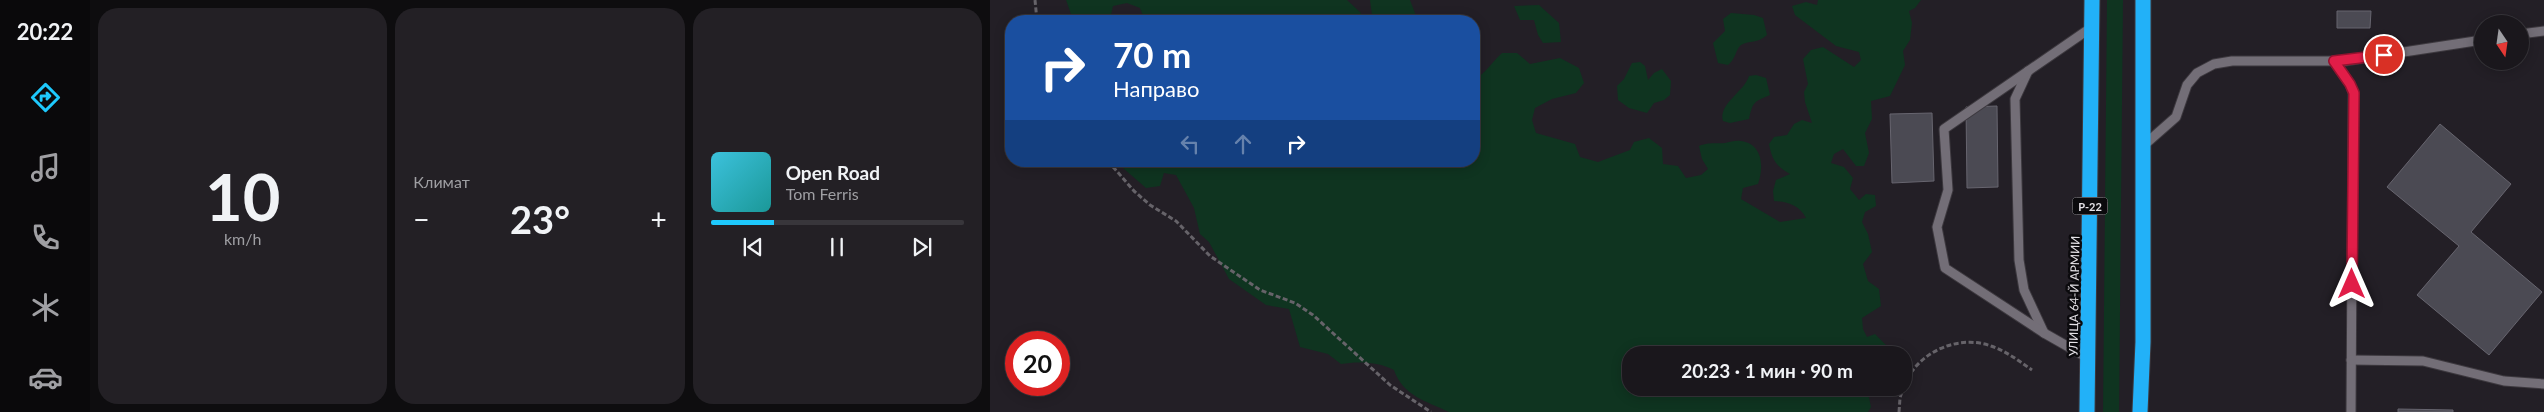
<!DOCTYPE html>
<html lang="ru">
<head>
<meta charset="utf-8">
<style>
  body { margin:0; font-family:Lato,sans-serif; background:#232025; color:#f1f3f6; height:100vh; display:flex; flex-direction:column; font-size:19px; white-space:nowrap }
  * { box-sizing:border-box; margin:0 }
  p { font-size:16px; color:#9f9fa3 }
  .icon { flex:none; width:28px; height:28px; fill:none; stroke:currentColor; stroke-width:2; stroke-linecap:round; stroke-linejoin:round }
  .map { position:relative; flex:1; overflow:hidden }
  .drawer { display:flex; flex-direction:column; gap:8px; padding:8px; background:#0e0d0f; width:900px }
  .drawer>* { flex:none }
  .top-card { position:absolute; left:15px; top:15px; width:475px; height:152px; border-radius:20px; box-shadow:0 2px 12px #0003,0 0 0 1px #38363b; background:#1a4fa0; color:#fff; overflow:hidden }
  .needle { width:32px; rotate:167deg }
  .fabs { position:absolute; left:1484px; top:15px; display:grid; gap:10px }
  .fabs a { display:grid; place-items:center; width:55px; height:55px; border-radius:50%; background:#1a171c; box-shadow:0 2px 12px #0003,0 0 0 1px #38363b; font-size:25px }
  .speed { position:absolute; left:15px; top:331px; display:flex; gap:10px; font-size:25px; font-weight:700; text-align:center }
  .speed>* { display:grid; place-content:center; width:65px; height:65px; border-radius:50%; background:#1a171c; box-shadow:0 2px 12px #0003,0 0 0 1px #38363b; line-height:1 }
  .speed .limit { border:8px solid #d22; background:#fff; color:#111 }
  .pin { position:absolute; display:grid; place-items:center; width:42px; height:42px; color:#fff; margin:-21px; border:2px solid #fff; border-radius:50%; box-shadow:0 1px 5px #0007 }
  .me { position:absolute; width:55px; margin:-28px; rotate:0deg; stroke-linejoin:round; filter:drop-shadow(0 0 4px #0008) }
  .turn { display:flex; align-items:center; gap:18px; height:105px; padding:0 25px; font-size:22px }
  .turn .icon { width:65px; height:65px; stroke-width:2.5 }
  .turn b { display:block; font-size:35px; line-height:42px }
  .lanes { display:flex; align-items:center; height:48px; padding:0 25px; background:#0003; justify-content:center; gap:25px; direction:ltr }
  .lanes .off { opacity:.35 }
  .big { font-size:38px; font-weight:700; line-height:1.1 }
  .drawer .card { flex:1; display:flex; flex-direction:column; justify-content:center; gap:8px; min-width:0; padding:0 18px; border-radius:20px; background:#232025 }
  .drawer .dial { align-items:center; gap:0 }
  .dial b { font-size:65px; line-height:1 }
  .song { display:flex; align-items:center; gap:15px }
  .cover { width:60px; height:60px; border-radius:8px; background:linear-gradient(135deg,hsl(190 70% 55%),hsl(180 70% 35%)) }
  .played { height:5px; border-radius:2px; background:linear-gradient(90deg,#1ec9fd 25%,#38363b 25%) }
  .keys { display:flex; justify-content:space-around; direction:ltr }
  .heat { display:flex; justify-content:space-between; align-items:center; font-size:28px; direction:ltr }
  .drawer .tiles { flex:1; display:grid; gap:8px; grid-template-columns:repeat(3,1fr) }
  .trip { position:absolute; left:632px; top:346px; width:290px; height:50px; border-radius:20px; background:#1a171c; box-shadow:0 2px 12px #0003,0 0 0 1px #38363b; font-weight:700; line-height:50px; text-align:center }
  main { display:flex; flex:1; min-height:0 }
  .dock { display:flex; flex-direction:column; width:90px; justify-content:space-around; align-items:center; background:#0a090b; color:#9f9fa3 }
  .dock .icon { width:35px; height:35px }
  .dock .active { color:#1ec9fd }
  .dock b { font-size:22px; color:#f1f3f6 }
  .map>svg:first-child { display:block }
  .green { fill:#0f3420 }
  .building { fill:#4b4a53; stroke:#67656f }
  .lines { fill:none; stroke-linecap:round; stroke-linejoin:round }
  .lane-casing { stroke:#3d393f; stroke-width:11 }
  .highway-casing { stroke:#3d393f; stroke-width:17 }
  .path { stroke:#666369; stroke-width:3; stroke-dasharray:5 2.5; stroke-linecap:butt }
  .lane { stroke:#736e77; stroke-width:9 }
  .highway { stroke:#22b1f8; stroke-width:15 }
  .route-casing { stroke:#92132f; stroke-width:12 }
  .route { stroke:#e11d48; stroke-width:9 }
  .labels { text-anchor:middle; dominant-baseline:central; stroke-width:5; stroke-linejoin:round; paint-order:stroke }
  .shield { fill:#0b0a0d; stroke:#a4a1a6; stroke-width:1 }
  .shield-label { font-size:11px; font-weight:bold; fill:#e5e2e7 }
  .street-label { font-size:12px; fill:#e5e2e7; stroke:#0b0a0d }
</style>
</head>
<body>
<main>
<nav class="dock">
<b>20:22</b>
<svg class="icon active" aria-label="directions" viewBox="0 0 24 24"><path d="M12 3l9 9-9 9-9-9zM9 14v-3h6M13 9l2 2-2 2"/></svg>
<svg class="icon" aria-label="music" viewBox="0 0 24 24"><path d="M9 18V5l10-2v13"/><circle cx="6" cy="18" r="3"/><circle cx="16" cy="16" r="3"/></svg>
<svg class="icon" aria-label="phone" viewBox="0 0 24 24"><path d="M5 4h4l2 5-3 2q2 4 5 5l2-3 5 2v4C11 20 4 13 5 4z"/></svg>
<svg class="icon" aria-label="climate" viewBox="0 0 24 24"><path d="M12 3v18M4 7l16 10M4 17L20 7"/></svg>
<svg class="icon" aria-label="car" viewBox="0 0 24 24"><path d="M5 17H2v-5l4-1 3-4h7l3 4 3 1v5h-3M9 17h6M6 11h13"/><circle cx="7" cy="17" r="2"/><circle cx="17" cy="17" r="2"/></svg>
</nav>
<section class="drawer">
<div class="tiles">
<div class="card dial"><b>10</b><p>km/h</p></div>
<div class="card"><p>Климат</p>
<div class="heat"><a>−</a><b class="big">23°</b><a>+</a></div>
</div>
<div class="card">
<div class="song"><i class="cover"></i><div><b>Open Road</b><p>Tom Ferris</p></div></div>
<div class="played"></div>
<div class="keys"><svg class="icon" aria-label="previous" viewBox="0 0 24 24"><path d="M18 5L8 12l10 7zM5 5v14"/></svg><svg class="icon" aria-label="pause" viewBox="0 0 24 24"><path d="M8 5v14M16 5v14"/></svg><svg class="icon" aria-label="next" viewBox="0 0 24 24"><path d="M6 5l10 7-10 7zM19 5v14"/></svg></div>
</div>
</div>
</section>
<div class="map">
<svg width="1554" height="412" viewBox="0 0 1554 412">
  <rect width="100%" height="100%" fill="#231f26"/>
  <g class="green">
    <path d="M 76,0 L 357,0 L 371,13 L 368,21 L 155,21 L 150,8 L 137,3 L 123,6 L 120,19 C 101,11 97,20 81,14 Z"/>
    <path d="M 380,0 L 420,0 L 428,21 L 402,21 L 399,16 L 390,18 L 382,15 Z"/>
    <path d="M 828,0 L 931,0 L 925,8 L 919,11 L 922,23 L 920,40 L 913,51 L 915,65 L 900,96 L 881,101 L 882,119 L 875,133 L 879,153 L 874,166 L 866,166 L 853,149 L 844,154 L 841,163 L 854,167 L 863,178 L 860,189 L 869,200 L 876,194 L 885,195 L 886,206 L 875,212 L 872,222 L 878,234 L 882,252 L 873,264 L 878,281 L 889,289 L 891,306 L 872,318 L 873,329 L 877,337 L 885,334 L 896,345 L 894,355 L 641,355 L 641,388 L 877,388 L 881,407 L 878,412 L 459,412 C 436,401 413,396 404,370 C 390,362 368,361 351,364 L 338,354 L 310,347 L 299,309 L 276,305 L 239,279 L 219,242 L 210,234 L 204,208 L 186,175 L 174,173 L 170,186 L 156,188 L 133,168 L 132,161 L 484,161 L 484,80 C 497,72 501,63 512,53 L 527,53 L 540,64 L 570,58 L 589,68 L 594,83 L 586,93 L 562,99 L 545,108 L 542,120 L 546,133 L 585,144 L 590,157 L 608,162 L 640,150 L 644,142 L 659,138 L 672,148 L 673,164 L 688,166 L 696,178 L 711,175 L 718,169 L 712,159 L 709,146 C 719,142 725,144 735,143 C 740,142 746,140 751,141 C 773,144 774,167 768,184 L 753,188 L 751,199 L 790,222 L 816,218 C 809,205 798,202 784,201 L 783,191 L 786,180 L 800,174 C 786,166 782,160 779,144 L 784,137 L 797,135 L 804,124 L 812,120 L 822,123 L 815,102 L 814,92 L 818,84 L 813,59 L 821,50 L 833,47 L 864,67 L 871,60 L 869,52 L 846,46 L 805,15 L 802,6 L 816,2 L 827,5 Z"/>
    <path d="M 1117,0 L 1133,0 L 1129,412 L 1113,412 Z"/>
    <path d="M 549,5 L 569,23 L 571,42 L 553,43 L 548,35 L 544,20 L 530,20 L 524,6 Z"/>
    <path d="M 741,13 L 764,15 L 773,18 L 777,35 C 767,44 760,40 751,45 C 745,50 746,59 738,65 L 728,63 L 723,43 L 735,31 L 733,19 Z"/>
    <path d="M 650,62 L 655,66 L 658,80 L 664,73 L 672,69 L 681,81 L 680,95 L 674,100 L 664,103 L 657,113 L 639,108 L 628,100 L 627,86 L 634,79 L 642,63 Z"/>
    <path d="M 766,75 L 776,78 L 780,95 C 764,102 763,101 759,119 L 740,123 L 733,121 C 728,104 754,92 759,76 Z"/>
  </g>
  <g class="building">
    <path d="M 1347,11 L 1381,11 L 1380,28 L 1347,28 Z"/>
    <path d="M 1007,106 L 1008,187 L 977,188 L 976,107 Z"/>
    <path d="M 942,113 L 944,181 L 902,183 L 900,114 Z"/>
    <path d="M 1450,124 L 1521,184 L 1481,232 L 1552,292 L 1499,355 L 1427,295 L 1469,246 L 1397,187 Z"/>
    <path d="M 1408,409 L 1463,410 L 1463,412 L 1408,412 Z"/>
  </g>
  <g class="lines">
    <defs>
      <g id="lane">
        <path d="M 1530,34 L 1554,31"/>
        <path d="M 1344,61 L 1360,84 L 1363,93 L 1361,412"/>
        <path d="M 1038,71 L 1025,99 L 1029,260 L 1034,290 L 1054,333"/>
        <path d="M 1153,146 L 1186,117 L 1197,85 L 1207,73 L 1224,64 L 1242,61 L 1355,61 L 1492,40"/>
        <path d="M 1098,358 L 1054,333 L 955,268 L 947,227 L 958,190 L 954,129 L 1102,27"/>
        <path d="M 1361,360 L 1433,361 L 1514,381 L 1554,384"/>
      </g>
      <g id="highway">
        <path d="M 1097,412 L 1102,0"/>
        <path d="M 1150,412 L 1153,342 L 1153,0"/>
      </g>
    </defs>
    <use href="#lane" class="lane-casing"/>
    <use href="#highway" class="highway-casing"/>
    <g class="path">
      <path d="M 45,0 L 47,21"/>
      <path d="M 118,161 L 144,191 L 160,205 L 186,221 L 220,256 L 270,290 L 305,303 L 323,315 L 400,385 L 441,412"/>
      <path d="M 914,386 C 927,352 968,334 1001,346 C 1016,351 1029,361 1042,370"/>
      <path d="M 909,412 L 910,398 L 913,388"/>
    </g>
    <use href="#lane" class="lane"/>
    <use href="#highway" class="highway"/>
  </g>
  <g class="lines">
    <defs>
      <path id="route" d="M 1362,284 L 1364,93 L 1360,84 L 1344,61 L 1394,55"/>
    </defs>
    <use href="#route" class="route-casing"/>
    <use href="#route" class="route"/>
  </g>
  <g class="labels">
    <rect class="shield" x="1082.5" y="197.5" width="35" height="17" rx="4"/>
    <g class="shield-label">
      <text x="1100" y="206">Р-22</text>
    </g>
    <g class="street-label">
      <text transform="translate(1084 296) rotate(-89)">УЛИЦА 64-Й АРМИИ</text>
    </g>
  </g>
</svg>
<div class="fabs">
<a><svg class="needle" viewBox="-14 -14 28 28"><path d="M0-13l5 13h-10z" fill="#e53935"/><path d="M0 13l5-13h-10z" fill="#9f9fa3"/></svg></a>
</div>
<div class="speed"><div class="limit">20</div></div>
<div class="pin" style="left:1394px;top:55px;background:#d93025"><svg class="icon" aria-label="arrive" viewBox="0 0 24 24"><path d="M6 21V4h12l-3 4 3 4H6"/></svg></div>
<svg class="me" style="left:1362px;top:284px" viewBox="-20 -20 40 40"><path d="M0-17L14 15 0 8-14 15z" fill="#e11d48" stroke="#fff" stroke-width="4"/></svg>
<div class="trip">20:23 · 1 мин · 90 m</div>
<div class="top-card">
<div class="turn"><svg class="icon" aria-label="right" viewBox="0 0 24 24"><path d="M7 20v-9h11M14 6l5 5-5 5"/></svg><div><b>70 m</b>Направо</div></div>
<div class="lanes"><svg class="icon off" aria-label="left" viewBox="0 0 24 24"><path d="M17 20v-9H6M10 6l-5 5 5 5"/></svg><svg class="icon off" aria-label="ahead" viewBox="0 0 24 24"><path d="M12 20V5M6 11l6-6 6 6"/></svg><svg class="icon" aria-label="right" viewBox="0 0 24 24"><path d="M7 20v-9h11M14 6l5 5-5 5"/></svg></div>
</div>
</div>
</main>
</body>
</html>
